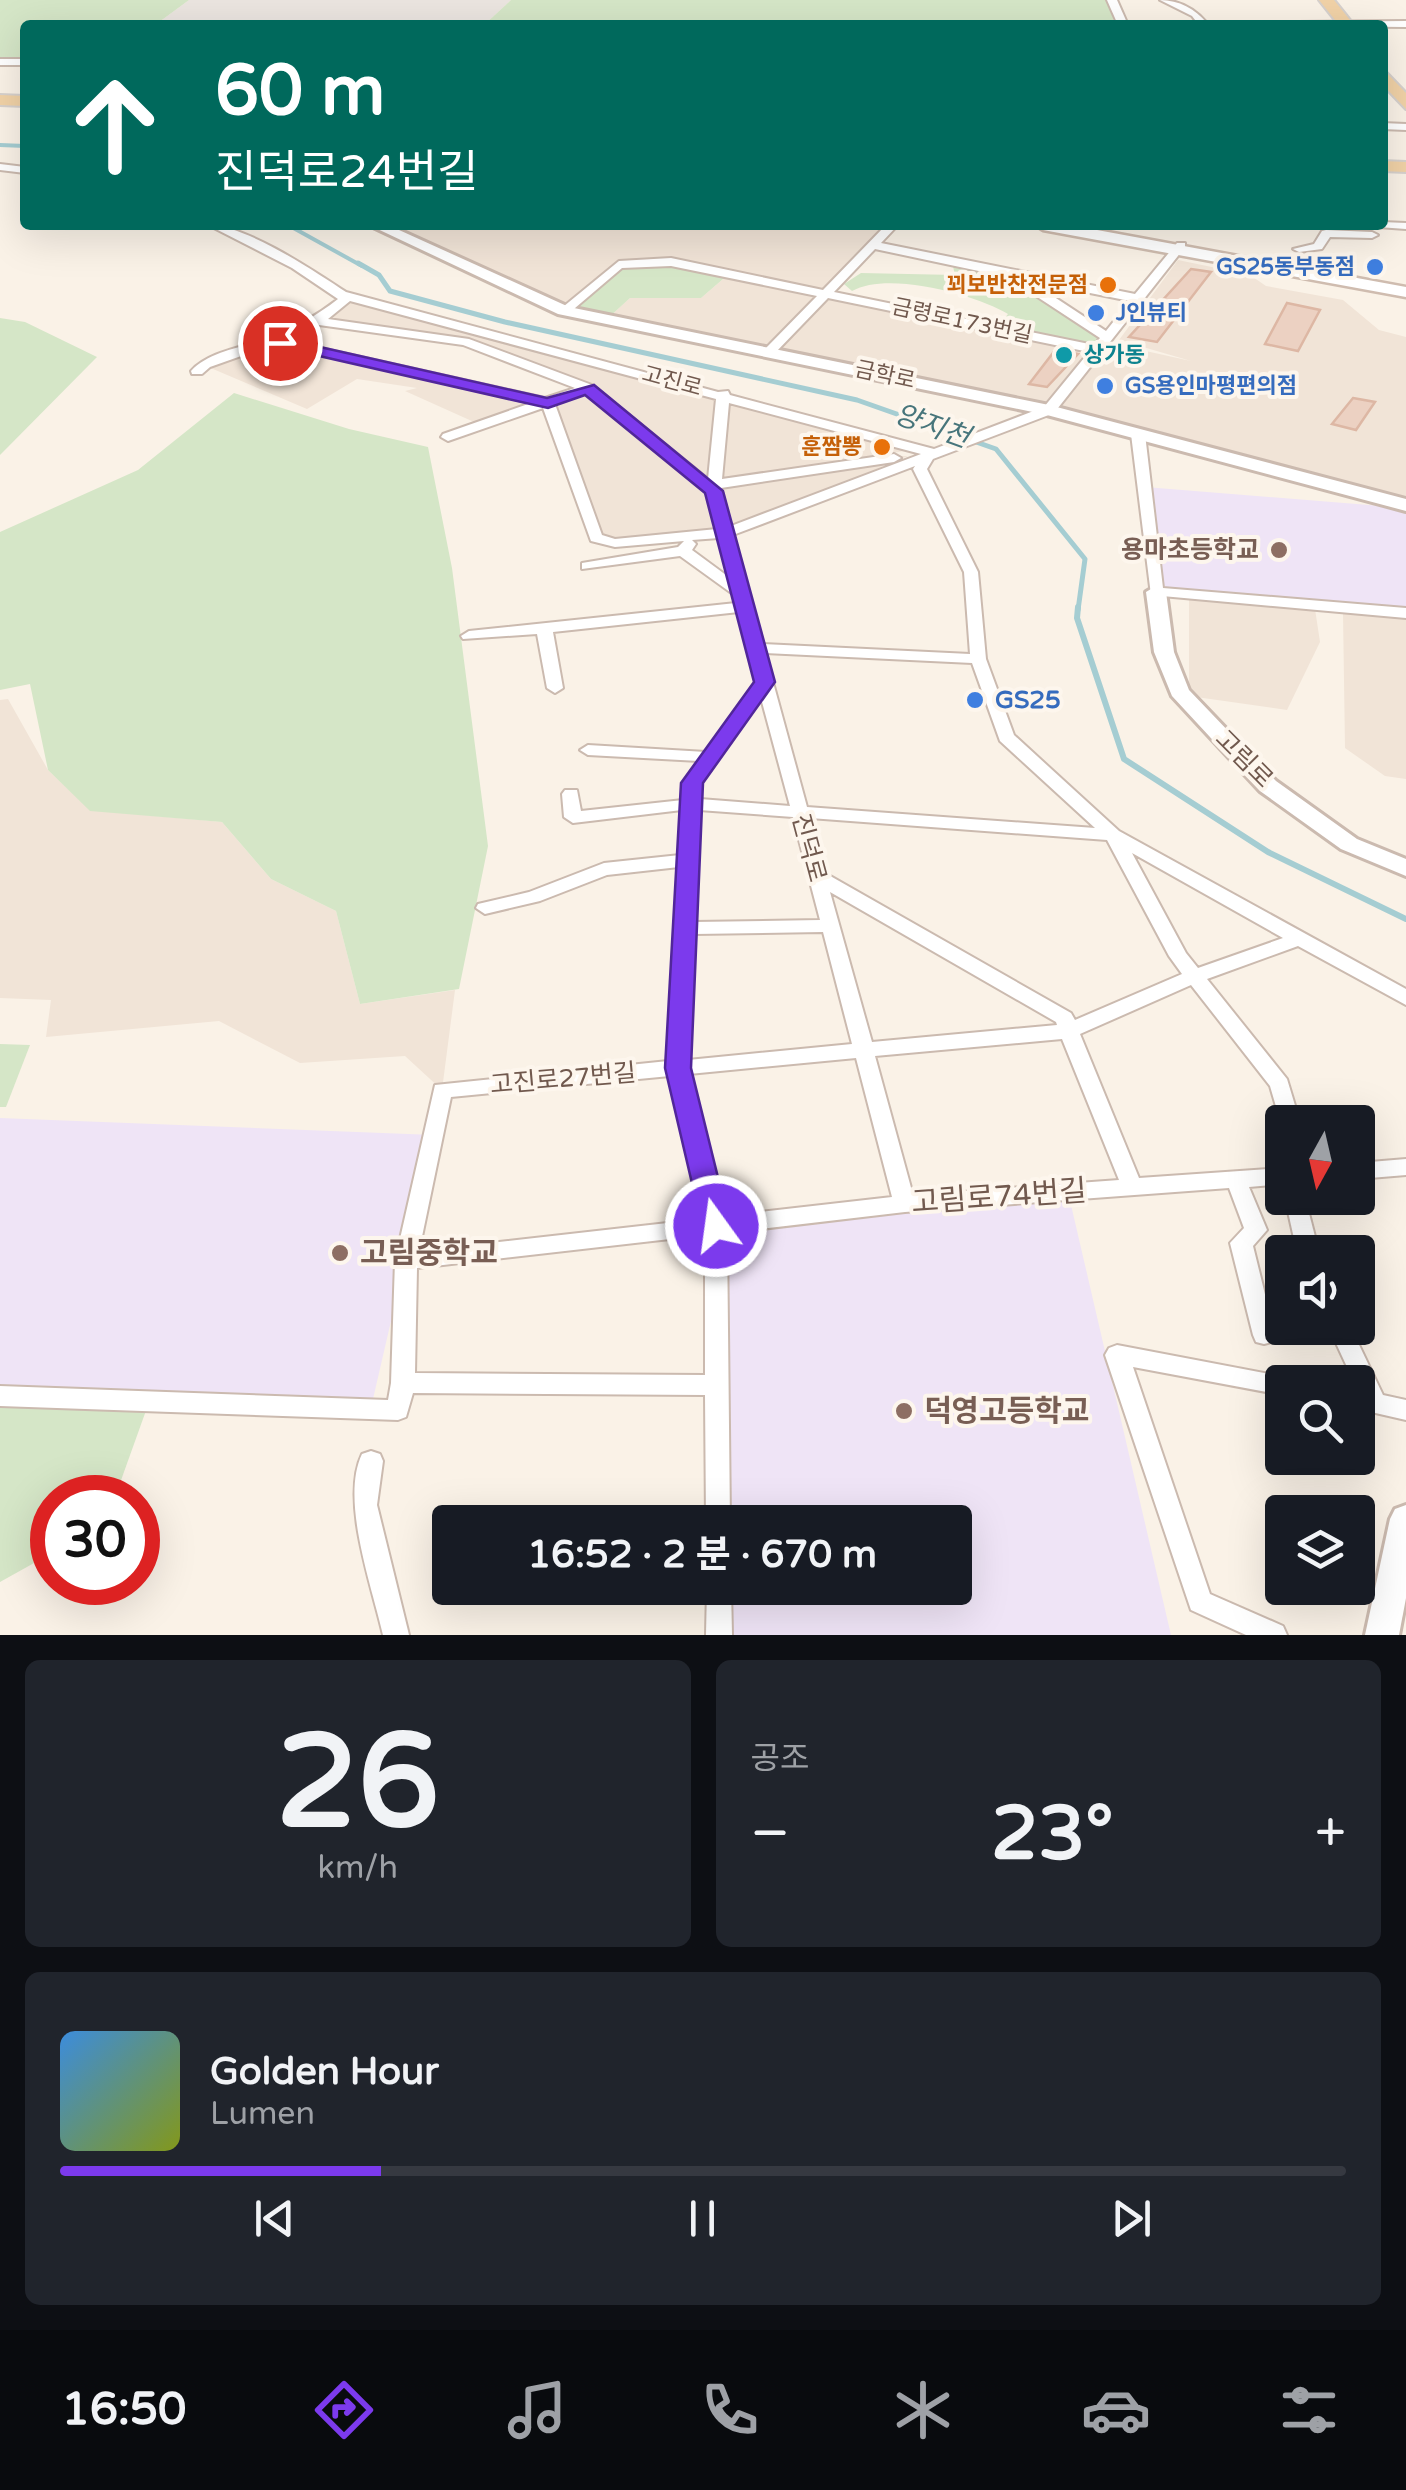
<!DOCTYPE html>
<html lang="ko">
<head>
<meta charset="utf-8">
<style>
  body { margin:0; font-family:"Varela Round","Noto Sans KR",sans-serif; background:#20242c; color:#f1f3f6; height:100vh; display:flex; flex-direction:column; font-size:38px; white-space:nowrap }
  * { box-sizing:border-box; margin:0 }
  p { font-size:32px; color:#9ea1a6 }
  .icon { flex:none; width:55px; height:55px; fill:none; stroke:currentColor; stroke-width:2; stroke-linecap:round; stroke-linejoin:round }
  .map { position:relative; height:1635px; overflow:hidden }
  .drawer { display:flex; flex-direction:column; gap:25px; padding:25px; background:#0d0f14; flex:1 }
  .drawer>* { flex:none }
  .hud { position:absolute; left:20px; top:20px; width:1368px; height:210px; border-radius:10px; box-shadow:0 10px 40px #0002; background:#00695c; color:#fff; overflow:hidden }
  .needle { width:65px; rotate:188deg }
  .buttons { position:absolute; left:1265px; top:1105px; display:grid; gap:20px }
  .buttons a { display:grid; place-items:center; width:110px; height:110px; border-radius:10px; background:#171b24; box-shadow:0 10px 40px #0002; font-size:50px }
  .speed { position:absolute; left:30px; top:1475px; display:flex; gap:20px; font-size:50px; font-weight:700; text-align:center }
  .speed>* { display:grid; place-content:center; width:130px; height:130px; border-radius:50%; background:#171b24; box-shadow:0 10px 40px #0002; line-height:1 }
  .speed .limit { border:15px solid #d22; background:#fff; color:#111 }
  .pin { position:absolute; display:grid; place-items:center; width:85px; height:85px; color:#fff; margin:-42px; border:5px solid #fff; border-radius:50%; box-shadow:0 2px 10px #0007 }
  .me { position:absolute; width:110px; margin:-55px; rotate:346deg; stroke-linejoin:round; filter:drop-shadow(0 0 8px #0008) }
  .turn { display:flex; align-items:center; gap:35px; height:210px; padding:0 30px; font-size:45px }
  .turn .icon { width:130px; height:130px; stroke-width:2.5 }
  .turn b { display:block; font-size:70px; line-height:85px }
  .big { font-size:75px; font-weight:700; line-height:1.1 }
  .drawer .widget { flex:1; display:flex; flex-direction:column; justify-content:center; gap:15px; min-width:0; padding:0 35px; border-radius:15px; background:#20242c }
  .drawer .dial { align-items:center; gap:0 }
  .dial b { font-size:130px; line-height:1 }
  .song { display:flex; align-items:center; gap:30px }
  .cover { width:120px; height:120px; border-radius:15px; background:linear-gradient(135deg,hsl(210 70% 55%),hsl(70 70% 35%)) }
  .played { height:10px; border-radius:5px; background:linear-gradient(90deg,#7c3aed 25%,#363941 25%) }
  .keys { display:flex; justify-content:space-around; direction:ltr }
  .heat { display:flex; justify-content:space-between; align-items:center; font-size:55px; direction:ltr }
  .drawer .tiles { flex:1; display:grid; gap:25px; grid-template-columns:1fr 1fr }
  .widget:last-child { grid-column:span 2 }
  .trip { position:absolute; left:432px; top:1505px; width:540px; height:100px; border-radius:10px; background:#171b24; box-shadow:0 10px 40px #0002; font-weight:700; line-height:100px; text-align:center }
  .tab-bar { display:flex; height:160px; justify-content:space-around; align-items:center; background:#090b0e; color:#9ea1a6 }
  .tab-bar .icon { width:70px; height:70px }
  .tab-bar .selected { color:#7c3aed }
  .tab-bar b { font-size:45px; color:#f1f3f6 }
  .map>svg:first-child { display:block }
  .residential { fill:#f1e4d7 }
  .industrial { fill:#ebe5e0 }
  .education { fill:#efe4f6 }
  .green { fill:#d5e6c7 }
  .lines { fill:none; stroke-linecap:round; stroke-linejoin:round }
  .stream-far2 { stroke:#a5cdd2; stroke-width:4 }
  .stream-far1 { stroke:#a5cdd2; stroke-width:5 }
  .stream { stroke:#a5cdd2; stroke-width:6 }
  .building { fill:#ecd1c2; stroke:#ddb7a4; stroke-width:2.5 }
  .minor-casing { stroke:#cbbaaf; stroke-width:4 }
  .tertiary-casing { stroke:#cbbaaf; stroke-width:6 }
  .secondary-casing { stroke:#cfbcaf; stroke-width:5 }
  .primary-casing { stroke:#d7d1cd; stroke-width:4 }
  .minor { fill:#fff; fill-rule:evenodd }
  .tertiary { fill:#fff; fill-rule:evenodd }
  .secondary { fill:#fff; fill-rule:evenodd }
  .primary { fill:#f1d2a7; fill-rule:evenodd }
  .route { fill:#7c3aed; stroke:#51269a; stroke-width:2.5 }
  .shop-dot { fill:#3f7fe0; stroke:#fdf6ed; stroke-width:4 }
  .food-dot { fill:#e8710a; stroke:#fdf6ed; stroke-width:4 }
  .culture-dot { fill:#0f9aa8; stroke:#fdf6ed; stroke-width:4 }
  .education-dot { fill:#8d6e63; stroke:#fdf6ed; stroke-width:4 }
  .labels { text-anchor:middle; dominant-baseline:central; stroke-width:8; stroke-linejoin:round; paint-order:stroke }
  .far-shop-label { font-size:22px; font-weight:bold; fill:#366cbe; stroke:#fdf6ed; text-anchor:start }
  .far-food-label { font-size:22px; font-weight:bold; fill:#c56008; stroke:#fdf6ed; text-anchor:end }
  .far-street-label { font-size:22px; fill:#71594e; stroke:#fdf6ed }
  .far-culture-label { font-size:22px; font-weight:bold; fill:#0d838f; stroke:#fdf6ed; text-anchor:start }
  .education-label { font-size:25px; font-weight:bold; fill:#785e54; stroke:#fdf6ed; text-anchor:end }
  .shop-label { font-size:25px; font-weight:bold; fill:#366cbe; stroke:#fdf6ed; text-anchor:start }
  .street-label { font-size:25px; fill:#71594e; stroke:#fdf6ed }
  .water-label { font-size:28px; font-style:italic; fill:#47757b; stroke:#fdf6ed }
  .near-street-label { font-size:30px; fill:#71594e; stroke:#fdf6ed }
  .near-education-label { font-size:30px; font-weight:bold; fill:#785e54; stroke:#fdf6ed; text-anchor:start }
</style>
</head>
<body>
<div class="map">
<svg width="1406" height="1635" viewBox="0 0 1406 1635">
  <rect width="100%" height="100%" fill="#faf2e7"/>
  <g class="residential">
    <path d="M 376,225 L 874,225 L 885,227 L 827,291 L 1098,350 L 1105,342 L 1191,361 L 1119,340 L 1178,260 L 1250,275 L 1266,286 L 1343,300 L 1379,330 L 1406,337 L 1406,505 L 1049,410 L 607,319 L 630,298 L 701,298 L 729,274 L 564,311 Z"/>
    <path d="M 353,294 L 721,394 L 713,491 L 723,532 L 615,541 L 596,537 L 549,405 L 589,390 L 465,342 L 335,325 L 328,318 L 331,311 Z"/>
    <path d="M 270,344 L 541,404 L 474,422 L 405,391 L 417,388 L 357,379 L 307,409 L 206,366 Z"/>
    <path d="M 726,396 L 916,449 L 716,483 Z"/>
    <path d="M 899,456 L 908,456 L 728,531 L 716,485 Z"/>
    <path d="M 1189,599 L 1315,609 L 1320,642 L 1287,710 L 1189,696 Z"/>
    <path d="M 1343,613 L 1406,619 L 1406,779 L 1385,776 L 1345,748 Z"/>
    <path d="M 8,699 L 48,770 L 90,810 L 222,822 L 271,879 L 336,911 L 360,1004 L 455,990 L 442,1090 L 405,1056 L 300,1063 L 219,1021 L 46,1037 L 51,1000 L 0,998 L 0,700 Z"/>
  </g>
  <path class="industrial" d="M 189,0 L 511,0 L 484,25 L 155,25 Z"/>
  <g class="education">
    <path d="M 1145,487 L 1406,508 L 1406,613 L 1156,592 Z"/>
    <path d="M 0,1118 L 434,1135 L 373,1399 L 16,1396 L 0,1390 Z"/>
    <path d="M 1068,1192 L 1171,1635 L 719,1635 L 719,1588 L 955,1588 L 955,1522 L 718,1522 L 716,1226 Z"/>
  </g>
  <g class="green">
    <path d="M 0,0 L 189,0 L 155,25 L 25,25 L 25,58 L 0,57 Z"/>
    <path d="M 511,0 L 1108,0 L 1115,25 L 484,25 Z"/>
    <path d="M 671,262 L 730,273 L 701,298 L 630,298 L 607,319 L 564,311 L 619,265 Z"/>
    <path d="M 952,262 L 1011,274 L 1108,338 L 1098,350 L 997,328 L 1008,314 C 979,296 889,270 852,291 L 844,284 L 861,273 L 955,275 Z"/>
    <path d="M 0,318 L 25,322 L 97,357 L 0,455 Z"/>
    <path d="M 234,393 L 349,429 L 428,447 L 452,568 L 488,846 L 459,989 L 360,1004 L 336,911 L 271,879 L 222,822 L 90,811 L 48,770 L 30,684 L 0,690 L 0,532 L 138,470 Z"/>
    <path d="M 0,1044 L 30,1045 L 6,1107 L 0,1107 Z"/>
    <path d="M 0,1401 L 148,1405 L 115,1497 L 52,1498 L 52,1553 L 0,1582 Z"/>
  </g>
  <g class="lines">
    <g class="stream-far2">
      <path d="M 0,145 L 25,146"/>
      <path d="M 288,225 L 362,266"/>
    </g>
    <path class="stream-far1" d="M 358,263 L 379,275 L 390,291 L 505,322 L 857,400 L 996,449 L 1085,559 L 1078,610"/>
    <path class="stream" d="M 1078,607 L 1077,618 L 1124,759 L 1268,852 L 1406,919"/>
  </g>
  <g class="building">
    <path d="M 1191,269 L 1211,272 L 1157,342 L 1129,337 Z"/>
    <path d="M 1287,303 L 1320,310 L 1298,351 L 1265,344 Z"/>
    <path d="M 1056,349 L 1078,354 L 1047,387 L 1029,384 Z"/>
    <path d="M 1353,398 L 1375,402 L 1356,430 L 1332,424 Z"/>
  </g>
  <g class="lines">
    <defs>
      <g id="minor">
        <path d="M 1107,0 L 1117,0 L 1128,25 L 1118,25 Z"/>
        <path d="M 1160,0 C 1179,0 1195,9 1207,23 L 1406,21 L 1406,27 L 1199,25 L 1192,16 Z"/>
        <rect x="0" y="59" width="25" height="6"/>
        <path d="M 1382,123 L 1406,124 L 1406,130 L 1382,129 Z"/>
        <path d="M 0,164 L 25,167 L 25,173 L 0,170 Z"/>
        <path d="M 1382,222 L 1406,223 L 1406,229 L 1378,227 L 1376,225 L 1382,225 Z"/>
        <path d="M 208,225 C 246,225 314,271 346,292 L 718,392 L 728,391 L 730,395 L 934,449 L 1044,407 L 1089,352 L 828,298 L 774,354 L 770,355 L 764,351 L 766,348 L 817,296 L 671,266 L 622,268 L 568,314 L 558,311 L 619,261 L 671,258 L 823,290 L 886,225 L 898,225 L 881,243 L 1135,294 L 1177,243 L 1185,243 L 1185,247 L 1054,413 L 933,459 L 927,469 L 978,572 L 986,659 L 1014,735 L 1119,831 L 1406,989 L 1406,1005 L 1298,946 L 1207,979 L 1287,1079 L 1300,1122 L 1282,1122 L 1282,1127 L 1270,1086 L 1191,985 L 1080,1034 L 1139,1178 L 1282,1168 L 1282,1184 L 1249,1187 L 1267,1230 L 1253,1246 L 1275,1335 L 1272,1342 L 1264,1344 L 1256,1342 L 1253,1335 L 1230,1243 L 1244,1228 L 1229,1188 L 905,1212 L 727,1233 L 730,1522 L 706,1522 L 705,1395 L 413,1393 L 406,1417 L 398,1420 L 0,1406 L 0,1386 L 388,1400 L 391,1383 L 395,1261 L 435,1085 L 668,1061 L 679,867 L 607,875 L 540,901 L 485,914 L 476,908 L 478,904 L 529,892 L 604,863 L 680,855 L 682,810 L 573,823 L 564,817 L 562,794 L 565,790 L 577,790 L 581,811 L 683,800 L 683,783 L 699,761 L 588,755 L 580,750 L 588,745 L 706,752 L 757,682 L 739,612 L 553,632 L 563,688 L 555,693 L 547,688 L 537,634 L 463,639 L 461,636 L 469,631 L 736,603 L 734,595 L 680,556 L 582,569 L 582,563 L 678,547 L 684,541 L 615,547 L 591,541 L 543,408 L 448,441 L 441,437 L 443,434 L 531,403 L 275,344 L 210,367 L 202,374 L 192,374 L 191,371 C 209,351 245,347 269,338 C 295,328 316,316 338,299 L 292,268 ZM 875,249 L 1007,277 L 1100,338 L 1094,345 L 834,292 ZM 1030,281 L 1130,301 L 1106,331 ZM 350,301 L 716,399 L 708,479 L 592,385 L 469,339 L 328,319 ZM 319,325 L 463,345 L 575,388 L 545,398 L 285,340 ZM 585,393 L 707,493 L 717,529 L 615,539 L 602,535 L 555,404 ZM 729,403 L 921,454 L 731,526 L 721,488 L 894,462 L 901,458 L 894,454 L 722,479 ZM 915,466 L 913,469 L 964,572 L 970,654 L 763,644 L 733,535 ZM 719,538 L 730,578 L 692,550 L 696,544 L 692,540 ZM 765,653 L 972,663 L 1000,741 L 1095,828 L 807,807 ZM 761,698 L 790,806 L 700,799 L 701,783 ZM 699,810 L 793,817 L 820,920 L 694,922 ZM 810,818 L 1107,840 L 1169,956 L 1182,974 L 1075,1020 L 1071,1013 L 825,873 ZM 1132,853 L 1283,938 L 1198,968 L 1186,953 ZM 830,892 L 1056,1022 L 1057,1025 L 872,1042 ZM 823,932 L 852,1044 L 688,1060 L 694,934 ZM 1062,1039 L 1119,1180 L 913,1195 L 875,1056 ZM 856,1058 L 892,1197 L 724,1216 L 689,1074 ZM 670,1076 L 703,1219 L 419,1251 L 451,1097 ZM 705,1235 L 705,1375 L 415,1373 L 417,1268 Z"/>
        <path d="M 1326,230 L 1372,232 L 1378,235 L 1372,238 L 1330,237 L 1322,249 L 1299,252 L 1293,249 L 1314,244 L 1322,231 Z"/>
        <path d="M 1138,430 L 1145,434 L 1163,588 L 1406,608 L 1406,618 L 1151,595 L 1131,434 Z"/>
        <path d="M 1406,1159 L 1406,1175 L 1358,1179 L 1358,1163 Z"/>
        <path d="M 1285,1198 L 1305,1198 L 1319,1252 L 1297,1252 Z"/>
        <path d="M 1329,1328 L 1351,1328 L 1383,1395 L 1406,1400 L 1406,1420 L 1358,1409 L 1358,1382 L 1354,1382 Z"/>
        <path d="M 1117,1345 L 1290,1378 L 1292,1382 L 1282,1382 L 1282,1395 L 1133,1367 L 1210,1594 L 1283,1626 L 1287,1635 L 1246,1635 L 1191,1610 L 1105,1355 L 1109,1348 Z"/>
        <path d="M 371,1451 L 380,1454 L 383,1461 L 377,1505 L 409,1635 L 383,1635 C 372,1586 340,1500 362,1454 Z"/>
        <path d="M 707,1588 L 731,1588 L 732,1635 L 706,1635 Z"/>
      </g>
      <g id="tertiary">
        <path d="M 369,225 L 388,225 L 569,307 L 1049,405 L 1406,499 L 1406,511 L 1047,415 L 558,314 Z"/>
        <path d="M 1156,586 L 1166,592 L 1174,652 L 1189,690 L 1276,781 L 1357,839 L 1406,859 L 1406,876 L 1341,849 L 1260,791 L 1172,696 L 1154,652 L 1146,592 Z"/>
        <path d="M 1406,1505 L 1406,1598 L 1399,1635 L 1365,1635 L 1390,1519 L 1395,1509 Z"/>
      </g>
      <path id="secondary" d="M 1035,225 L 1070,225 L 1406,287 L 1406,297 L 1043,230 Z"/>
      <g id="primary">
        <path d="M 1319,0 L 1334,0 L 1354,25 L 1339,25 Z"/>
        <path d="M 1382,68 L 1406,93 L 1406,109 L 1382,84 Z"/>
        <path d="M 0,95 L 25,96 L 25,106 L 0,105 Z"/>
        <path d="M 1382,161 L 1406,162 L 1406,172 L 1382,171 Z"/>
      </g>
    </defs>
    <use href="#minor" class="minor-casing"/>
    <use href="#tertiary" class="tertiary-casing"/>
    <use href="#secondary" class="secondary-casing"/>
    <use href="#primary" class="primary-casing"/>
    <use href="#minor" class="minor"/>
    <use href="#tertiary" class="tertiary"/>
    <use href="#secondary" class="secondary"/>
    <use href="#primary" class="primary"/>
  </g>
  <path class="route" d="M 280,338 L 547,398 L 594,385 L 723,491 L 775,682 L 703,783 L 691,1068 L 730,1226 L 726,1233 L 706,1233 L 702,1226 L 665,1068 L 681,783 L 754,682 L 705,493 L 585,395 L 548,408 L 275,346 L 275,340 Z"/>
  <g class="shop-dot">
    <circle cx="1375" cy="267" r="10"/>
    <circle cx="1096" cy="313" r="10"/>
    <circle cx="1105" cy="386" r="10"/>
    <circle cx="975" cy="700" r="10"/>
  </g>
  <g class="food-dot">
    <circle cx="1108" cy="285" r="10"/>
    <circle cx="882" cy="447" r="10"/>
  </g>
  <circle class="culture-dot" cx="1064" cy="355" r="10"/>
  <g class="education-dot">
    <circle cx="1279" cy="550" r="10"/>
    <circle cx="340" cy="1253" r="10"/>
    <circle cx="904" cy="1411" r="10"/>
  </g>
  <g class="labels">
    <g class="far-shop-label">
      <text x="1355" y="267" text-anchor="end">GS25동부동점</text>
      <text x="1116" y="313">J인뷰티</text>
      <text x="1125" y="386">GS용인마평편의점</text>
    </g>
    <g class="far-food-label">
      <text x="1088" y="285">꾀보반찬전문점</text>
      <text x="862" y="447">훈짬뽕</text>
    </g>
    <g class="far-street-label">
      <text transform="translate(962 321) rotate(12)">금령로173번길</text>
      <text transform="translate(885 375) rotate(12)">금학로</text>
      <text transform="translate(672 381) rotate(15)">고진로</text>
    </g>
    <g class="far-culture-label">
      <text x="1084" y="355">상가동</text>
    </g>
    <g class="education-label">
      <text x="1259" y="550">용마초등학교</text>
    </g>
    <g class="shop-label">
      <text x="995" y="700">GS25</text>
    </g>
    <g class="street-label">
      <text transform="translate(1244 759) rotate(45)">고림로</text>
      <text transform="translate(809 848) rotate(75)">진덕로</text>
      <text transform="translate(563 1079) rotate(-5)">고진로27번길</text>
    </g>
    <g class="water-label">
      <text transform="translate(932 426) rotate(20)">양지천</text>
    </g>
    <g class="near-street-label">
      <text transform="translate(999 1197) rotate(-4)">고림로74번길</text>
    </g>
    <g class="near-education-label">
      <text x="360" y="1253">고림중학교</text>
      <text x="924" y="1411">덕영고등학교</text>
    </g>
  </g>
</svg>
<div class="buttons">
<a><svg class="needle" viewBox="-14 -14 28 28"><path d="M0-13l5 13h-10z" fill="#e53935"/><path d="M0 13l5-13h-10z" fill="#9ea1a6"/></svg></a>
<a><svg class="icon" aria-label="sound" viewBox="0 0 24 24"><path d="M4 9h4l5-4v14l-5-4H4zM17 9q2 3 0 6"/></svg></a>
<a><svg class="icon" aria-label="search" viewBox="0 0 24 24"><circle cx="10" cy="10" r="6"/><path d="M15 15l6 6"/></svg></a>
<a><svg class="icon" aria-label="layers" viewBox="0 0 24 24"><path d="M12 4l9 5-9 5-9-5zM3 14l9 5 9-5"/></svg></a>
</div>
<div class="speed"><div class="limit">30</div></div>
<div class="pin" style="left:280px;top:343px;background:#d93025"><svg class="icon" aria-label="arrive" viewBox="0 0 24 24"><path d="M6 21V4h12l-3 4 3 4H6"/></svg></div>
<svg class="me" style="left:716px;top:1226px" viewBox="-20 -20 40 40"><circle r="17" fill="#7c3aed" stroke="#fff" stroke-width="3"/><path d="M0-11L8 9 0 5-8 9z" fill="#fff"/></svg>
<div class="trip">16:52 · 2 분 · 670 m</div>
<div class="hud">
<div class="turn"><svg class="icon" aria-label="ahead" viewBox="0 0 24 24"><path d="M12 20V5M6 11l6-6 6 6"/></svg><div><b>60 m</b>진덕로24번길</div></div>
</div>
</div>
<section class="drawer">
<div class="tiles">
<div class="widget dial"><b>26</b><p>km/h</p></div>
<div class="widget"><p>공조</p>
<div class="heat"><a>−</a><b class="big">23°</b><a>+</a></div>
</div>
<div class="widget">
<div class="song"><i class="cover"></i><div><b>Golden Hour</b><p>Lumen</p></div></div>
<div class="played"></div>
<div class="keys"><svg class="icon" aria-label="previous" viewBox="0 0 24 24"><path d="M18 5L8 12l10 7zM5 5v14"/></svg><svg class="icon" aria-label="pause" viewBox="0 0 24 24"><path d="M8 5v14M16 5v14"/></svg><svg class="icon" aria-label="next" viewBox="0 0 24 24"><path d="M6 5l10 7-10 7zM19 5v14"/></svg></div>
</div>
</div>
</section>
<nav class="tab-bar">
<b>16:50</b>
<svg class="icon selected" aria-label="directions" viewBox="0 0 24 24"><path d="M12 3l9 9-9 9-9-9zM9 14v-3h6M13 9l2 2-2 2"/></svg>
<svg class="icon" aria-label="music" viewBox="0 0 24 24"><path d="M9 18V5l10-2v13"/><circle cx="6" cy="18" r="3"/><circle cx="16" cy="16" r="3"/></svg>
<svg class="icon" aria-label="phone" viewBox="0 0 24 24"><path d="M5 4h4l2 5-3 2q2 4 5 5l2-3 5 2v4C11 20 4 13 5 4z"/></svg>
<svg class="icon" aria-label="climate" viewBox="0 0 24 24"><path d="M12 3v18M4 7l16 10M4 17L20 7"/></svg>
<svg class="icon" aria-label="car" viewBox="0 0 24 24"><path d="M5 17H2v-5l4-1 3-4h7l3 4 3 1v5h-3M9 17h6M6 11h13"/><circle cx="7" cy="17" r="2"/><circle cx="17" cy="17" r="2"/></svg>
<svg class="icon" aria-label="filters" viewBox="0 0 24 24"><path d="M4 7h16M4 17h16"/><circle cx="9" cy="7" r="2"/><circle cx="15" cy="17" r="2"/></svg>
</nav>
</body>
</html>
